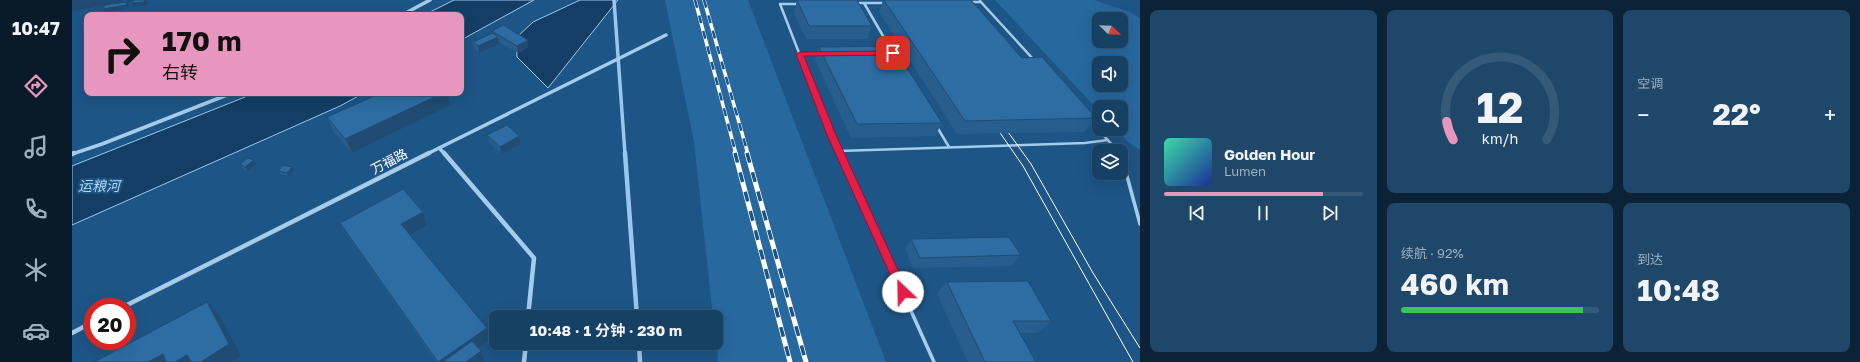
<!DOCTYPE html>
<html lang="zh">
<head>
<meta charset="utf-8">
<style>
  body { margin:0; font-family:"Golos Text","Noto Sans SC",sans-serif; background:#1f476a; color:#f1f3f6; height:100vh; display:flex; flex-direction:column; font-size:15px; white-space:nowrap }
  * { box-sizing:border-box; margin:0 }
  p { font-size:13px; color:#9eafbf }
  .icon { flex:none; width:22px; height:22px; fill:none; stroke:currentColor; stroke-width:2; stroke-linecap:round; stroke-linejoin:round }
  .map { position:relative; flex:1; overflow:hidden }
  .side { display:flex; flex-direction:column; gap:10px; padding:10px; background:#0c2337; width:720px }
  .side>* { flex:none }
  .guide { position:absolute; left:12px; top:12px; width:380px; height:84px; border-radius:8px; box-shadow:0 4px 16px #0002,0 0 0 1px #355978; background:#e797bd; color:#111; overflow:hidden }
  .needle { width:26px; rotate:113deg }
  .tools { position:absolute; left:1020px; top:12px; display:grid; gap:8px }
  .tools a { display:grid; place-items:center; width:36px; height:36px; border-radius:8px; background:#164064; box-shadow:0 4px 16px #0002,0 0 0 1px #355978; font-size:20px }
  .speed { position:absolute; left:12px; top:298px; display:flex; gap:8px; font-size:20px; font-weight:700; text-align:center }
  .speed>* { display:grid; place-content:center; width:52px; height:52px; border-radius:50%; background:#164064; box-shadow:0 4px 16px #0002,0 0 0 1px #355978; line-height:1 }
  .speed .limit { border:6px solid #d22; background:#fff; color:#111 }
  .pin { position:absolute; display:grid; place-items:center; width:34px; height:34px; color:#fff; margin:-17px; border-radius:8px; box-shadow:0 2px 6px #0006 }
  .me { position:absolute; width:44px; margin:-22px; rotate:336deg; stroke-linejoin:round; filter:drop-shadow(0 0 3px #0008) }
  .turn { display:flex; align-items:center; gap:14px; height:84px; padding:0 12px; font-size:18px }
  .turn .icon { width:52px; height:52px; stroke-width:2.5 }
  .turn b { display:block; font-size:28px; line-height:34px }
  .big { font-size:30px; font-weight:700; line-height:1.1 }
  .side .widget { flex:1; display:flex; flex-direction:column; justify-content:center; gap:6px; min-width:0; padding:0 14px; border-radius:8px; background:#1f476a }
  .side .dial { align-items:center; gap:0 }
  .dial svg { height:104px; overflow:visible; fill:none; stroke:#355978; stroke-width:7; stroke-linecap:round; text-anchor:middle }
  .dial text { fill:#f1f3f6; stroke:none }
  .song { display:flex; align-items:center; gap:12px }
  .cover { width:48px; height:48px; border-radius:6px; background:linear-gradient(135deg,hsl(160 70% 55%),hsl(230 70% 35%)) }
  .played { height:4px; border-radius:2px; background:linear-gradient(90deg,#e797bd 80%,#355978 80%) }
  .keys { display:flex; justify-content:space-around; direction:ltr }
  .heat { display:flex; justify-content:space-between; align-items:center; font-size:22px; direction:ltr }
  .charge { height:6px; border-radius:3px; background:linear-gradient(90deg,#34c759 92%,#355978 0) }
  .side .tiles { flex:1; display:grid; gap:10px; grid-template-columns:repeat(3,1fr) }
  .widget:first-child { grid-row:span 2 }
  .trip { position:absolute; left:417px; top:310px; width:234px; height:40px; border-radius:8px; background:#164064; box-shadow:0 4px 16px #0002,0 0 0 1px #355978; font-weight:700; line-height:40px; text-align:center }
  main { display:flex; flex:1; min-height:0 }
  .dock { display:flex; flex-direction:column; width:72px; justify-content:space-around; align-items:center; background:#091a28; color:#9eafbf }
  .dock .icon { width:28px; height:28px }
  .dock .selected { color:#e797bd }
  .dock b { font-size:18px; color:#f1f3f6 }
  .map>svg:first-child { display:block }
  .green { fill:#27689f; fill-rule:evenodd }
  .water { fill:#143e65; stroke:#99c8ec }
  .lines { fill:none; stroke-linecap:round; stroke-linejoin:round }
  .stream-far1 { stroke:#99c8ec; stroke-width:3.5 }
  .stream { stroke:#99c8ec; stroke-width:4.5 }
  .lane-far1 { stroke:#a6cceb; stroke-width:2.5 }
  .lane { stroke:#a6cceb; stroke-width:3.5 }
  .street-far1 { stroke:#a6cceb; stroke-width:3.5 }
  .street { stroke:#a6cceb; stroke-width:4.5 }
  .tram { stroke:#fff; stroke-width:1 }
  .rail-far1-casing { stroke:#fff; stroke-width:3.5 }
  .rail-casing { stroke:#fff; stroke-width:5 }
  .rail-far1 { stroke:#1d5586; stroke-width:2.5; stroke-dasharray:8; stroke-linecap:butt }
  .rail { stroke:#1d5586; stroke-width:3.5; stroke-dasharray:10; stroke-linecap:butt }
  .wall { fill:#275e8d }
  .shaded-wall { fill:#204c73 }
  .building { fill:#2d6da4; stroke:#204c73 }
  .route { fill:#e11d48; stroke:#92132f }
  .labels { text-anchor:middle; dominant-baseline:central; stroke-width:4; stroke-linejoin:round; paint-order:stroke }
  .street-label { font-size:13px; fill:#fff; stroke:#1d5586 }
  .water-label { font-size:14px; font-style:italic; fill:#b1d5f2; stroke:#1d5586 }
</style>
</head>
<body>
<main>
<nav class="dock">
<b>10:47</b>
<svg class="icon selected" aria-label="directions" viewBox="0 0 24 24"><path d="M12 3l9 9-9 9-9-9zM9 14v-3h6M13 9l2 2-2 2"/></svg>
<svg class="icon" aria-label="music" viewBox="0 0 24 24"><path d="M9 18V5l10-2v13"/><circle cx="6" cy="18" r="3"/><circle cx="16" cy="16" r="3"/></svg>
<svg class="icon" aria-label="phone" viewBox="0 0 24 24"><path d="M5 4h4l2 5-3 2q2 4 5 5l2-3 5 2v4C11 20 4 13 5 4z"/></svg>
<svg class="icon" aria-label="climate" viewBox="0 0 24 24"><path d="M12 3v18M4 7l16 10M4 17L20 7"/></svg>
<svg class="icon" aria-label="car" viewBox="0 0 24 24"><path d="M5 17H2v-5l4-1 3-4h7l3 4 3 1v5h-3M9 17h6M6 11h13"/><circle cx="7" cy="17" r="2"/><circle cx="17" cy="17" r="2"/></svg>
</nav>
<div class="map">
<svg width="1068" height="362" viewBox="0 0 1068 362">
  <rect width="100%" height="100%" fill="#1d5586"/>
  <g class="green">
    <path d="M 593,0 L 676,0 L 814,362 L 646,362 L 644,317 L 641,317 L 622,142 Z"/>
    <path d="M 923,0 L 1022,0 L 1058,12 L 1068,18 L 1068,150 L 1056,142 L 1044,129 L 1049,129 L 1049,107 L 1027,107 L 1027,111 ZM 1027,19 L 1049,19 L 1049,41 L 1027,41 ZM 1027,63 L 1049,63 L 1049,85 L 1027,85 Z"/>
  </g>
  <g class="water">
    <path d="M 382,0 L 462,0 L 389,40 L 389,15 L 352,15 Z"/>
    <path d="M 508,0 L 546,0 L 476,88 L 445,57 L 444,38 L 461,22 Z"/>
    <path d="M 183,93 L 292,93 L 268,106 L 0,225 L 0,166 Z"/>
  </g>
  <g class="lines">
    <path class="stream-far1" d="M 542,0 L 553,154"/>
    <g class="stream">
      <path d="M 553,153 L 565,317"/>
      <path d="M 567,343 L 568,362"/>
    </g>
    <g class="lane-far1">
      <path d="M 908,1 L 962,60"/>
      <path d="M 897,2 L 909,2"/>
      <path d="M 783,3 L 814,3"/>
      <path d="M 792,3 L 818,48"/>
      <path d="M 728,4 L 708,4 L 759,135 L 769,154"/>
      <path d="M 728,54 L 747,54"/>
      <path d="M 1017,120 L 1046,151"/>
      <path d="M 865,127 L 877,147"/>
      <path d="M 767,151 L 1013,143 L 1036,140"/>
    </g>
    <g class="lane">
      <path d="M 768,153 L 862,362"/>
      <path d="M 1049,154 L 1068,224"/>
    </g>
    <g class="street-far1">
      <path d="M 330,15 L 358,0"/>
      <path d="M 367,148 L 373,154"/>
      <path d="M 0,154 L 30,144 L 160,93"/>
      <path d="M 355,154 L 594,35"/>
    </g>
    <g class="street">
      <path d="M 372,153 L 462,258 L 456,317"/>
      <path d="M 0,154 L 2,153"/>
      <path d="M 51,307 L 357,153"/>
      <path d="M 0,333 L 21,322"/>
      <path d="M 452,362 L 454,343"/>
    </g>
    <g class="tram">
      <path d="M 922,124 L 951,166 L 1061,362"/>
      <path d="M 931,125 L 959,164 L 1021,273 L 1068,348"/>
    </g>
    <defs>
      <g id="rail-far1">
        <path d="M 623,0 L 664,154"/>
        <path d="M 632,0 L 676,154"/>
      </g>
      <g id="rail">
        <path d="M 663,153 L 718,362"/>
        <path d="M 675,153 L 734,362"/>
      </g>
    </defs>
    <use href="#rail-far1" class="rail-far1-casing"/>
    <use href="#rail" class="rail-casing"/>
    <use href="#rail-far1" class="rail-far1"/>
    <use href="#rail" class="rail"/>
  </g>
  <g class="wall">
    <path d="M 725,0 L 800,26 L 795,39 L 734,39 L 722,13 Z"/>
    <path d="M 811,0 L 899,0 L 950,58 L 1024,118 L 1013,132 L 885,134 L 807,12 Z"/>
    <path d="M 420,31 L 456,40 L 456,47 L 446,53 L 427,42 L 427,44 L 407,53 L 402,49 L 401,42 L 420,33 Z"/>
    <path d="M 747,47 L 870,123 L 863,136 L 779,138 L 743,60 Z"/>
    <path d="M 378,105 L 280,153 L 261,131 L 255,117 Z"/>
    <path d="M 415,135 L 447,136 L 449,144 L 429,154 L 417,142 Z"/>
    <path d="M 168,164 L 184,164 L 176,171 L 170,168 Z"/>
    <path d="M 220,167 L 222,171 L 217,177 L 208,174 L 206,171 Z"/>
    <path d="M 351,212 L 355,225 L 338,236 L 415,328 L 418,340 L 407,348 L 409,351 L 412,360 L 410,362 L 364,362 L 276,236 L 268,223 Z"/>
    <path d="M 839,239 L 949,255 L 940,266 L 841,268 L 833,249 Z"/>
    <path d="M 875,282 L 979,321 L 966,333 L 948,333 L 964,362 L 896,362 L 865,294 Z"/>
  </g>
  <g class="shaded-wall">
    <path d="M 0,0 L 52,0 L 51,2 L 0,11 Z"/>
    <path d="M 55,0 L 66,0 L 56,2 Z"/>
    <path d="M 73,0 L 74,0 L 76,2 L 74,5 L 62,7 L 60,3 Z"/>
    <path d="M 55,2 L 58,5 L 57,8 L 34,12 L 31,9 Z"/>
    <path d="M 426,37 L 427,44 L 407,53 L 406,46 Z"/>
    <path d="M 456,40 L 456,47 L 446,53 L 445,46 Z"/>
    <path d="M 371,93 L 375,93 L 378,105 L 280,153 L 273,139 Z"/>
    <path d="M 447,136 L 449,144 L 429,154 L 428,147 Z"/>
    <path d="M 182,160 L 184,164 L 176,171 L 173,167 Z"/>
    <path d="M 220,167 L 222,171 L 217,177 L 215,173 Z"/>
    <path d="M 351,212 L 355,225 L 334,238 L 329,224 Z"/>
    <path d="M 135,302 L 147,315 L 169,356 L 160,362 L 129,362 Z"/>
    <path d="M 415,328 L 418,340 L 387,362 L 372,361 L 373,362 L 366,362 Z"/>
    <path d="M 409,351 L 412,360 L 410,362 L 394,362 Z"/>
    <path d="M 91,354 L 101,362 L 76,362 Z"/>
    <path d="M 115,355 L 123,362 L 103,362 Z"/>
  </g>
  <g class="building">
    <path d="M 62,0 L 73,0 L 72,2 L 60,3 Z"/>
    <path d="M 725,0 L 785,0 L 800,26 L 737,26 Z"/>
    <path d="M 812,0 L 899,0 L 950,58 L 970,57 L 1024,118 L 893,121 Z"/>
    <path d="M 55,2 L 54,5 L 31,9 L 33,5 Z"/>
    <path d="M 361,13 L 364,15 L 357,15 Z"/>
    <path d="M 431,25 L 456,40 L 445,46 L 420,31 Z"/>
    <path d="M 421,33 L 426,37 L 406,46 L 401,42 Z"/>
    <path d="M 821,46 L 870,123 L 785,124 L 747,47 Z"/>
    <path d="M 309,93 L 371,93 L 273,139 L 255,117 Z"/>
    <path d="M 435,125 L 447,136 L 428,147 L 415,135 Z"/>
    <path d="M 176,158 L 182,160 L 173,167 L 168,164 Z"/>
    <path d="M 211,165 L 220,167 L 215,173 L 206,171 Z"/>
    <path d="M 331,189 L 351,212 L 329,224 L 415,328 L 366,362 L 268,223 Z"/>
    <path d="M 937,237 L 949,255 L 848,258 L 839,239 Z"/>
    <path d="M 956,281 L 979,321 L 941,321 L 964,362 L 913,362 L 875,282 Z"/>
    <path d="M 135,302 L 157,344 L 129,362 L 119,362 L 115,355 L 103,362 L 94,362 L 91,354 L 76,362 L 22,362 Z"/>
    <path d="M 400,341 L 409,351 L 394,362 L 373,362 L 372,361 Z"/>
  </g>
  <path class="route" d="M 821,51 L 824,52 L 824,55 L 732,56 L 764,135 L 836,292 L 835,296 L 831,297 L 827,296 L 826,292 L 755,135 L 724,54 L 728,52 Z"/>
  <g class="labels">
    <g class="street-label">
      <text transform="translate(317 161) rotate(-27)">万福路</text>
    </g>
    <g class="water-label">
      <text x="27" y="185">运粮河</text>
    </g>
  </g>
</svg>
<div class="tools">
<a><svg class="needle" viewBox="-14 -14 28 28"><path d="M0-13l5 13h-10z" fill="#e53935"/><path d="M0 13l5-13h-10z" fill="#9eafbf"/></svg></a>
<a><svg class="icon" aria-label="sound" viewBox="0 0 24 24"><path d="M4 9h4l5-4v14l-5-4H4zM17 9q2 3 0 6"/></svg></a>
<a><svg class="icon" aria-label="search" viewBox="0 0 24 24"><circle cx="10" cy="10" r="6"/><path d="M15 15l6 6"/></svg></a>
<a><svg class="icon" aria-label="layers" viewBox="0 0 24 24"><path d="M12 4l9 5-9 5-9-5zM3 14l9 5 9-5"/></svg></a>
</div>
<div class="speed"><div class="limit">20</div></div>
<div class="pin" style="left:821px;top:53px;background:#d93025"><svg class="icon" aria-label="arrive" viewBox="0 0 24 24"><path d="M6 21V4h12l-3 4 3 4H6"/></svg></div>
<svg class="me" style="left:831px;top:292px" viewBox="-20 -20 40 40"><circle r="19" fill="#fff"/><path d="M0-13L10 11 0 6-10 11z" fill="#e11d48"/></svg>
<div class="trip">10:48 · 1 分钟 · 230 m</div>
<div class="guide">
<div class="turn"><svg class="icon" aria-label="right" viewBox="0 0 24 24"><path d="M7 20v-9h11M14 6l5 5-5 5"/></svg><div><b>170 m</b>右转</div></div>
</div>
</div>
<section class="side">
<div class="tiles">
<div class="widget">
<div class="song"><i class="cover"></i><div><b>Golden Hour</b><p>Lumen</p></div></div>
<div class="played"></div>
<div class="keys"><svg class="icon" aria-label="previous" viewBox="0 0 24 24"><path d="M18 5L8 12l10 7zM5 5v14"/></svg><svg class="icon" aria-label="pause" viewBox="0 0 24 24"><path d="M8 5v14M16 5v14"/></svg><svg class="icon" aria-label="next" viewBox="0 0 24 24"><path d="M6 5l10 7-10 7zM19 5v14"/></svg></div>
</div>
<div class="widget dial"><svg viewBox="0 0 100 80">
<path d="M14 69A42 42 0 1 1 86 69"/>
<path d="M14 69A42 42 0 0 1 9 55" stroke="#e797bd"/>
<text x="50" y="56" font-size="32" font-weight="700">12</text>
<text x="50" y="72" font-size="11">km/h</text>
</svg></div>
<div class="widget"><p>空调</p>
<div class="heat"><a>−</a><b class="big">22°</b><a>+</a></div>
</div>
<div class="widget"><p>续航 · 92%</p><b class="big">460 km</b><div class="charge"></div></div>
<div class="widget"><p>到达</p><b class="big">10:48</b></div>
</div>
</section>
</main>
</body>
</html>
